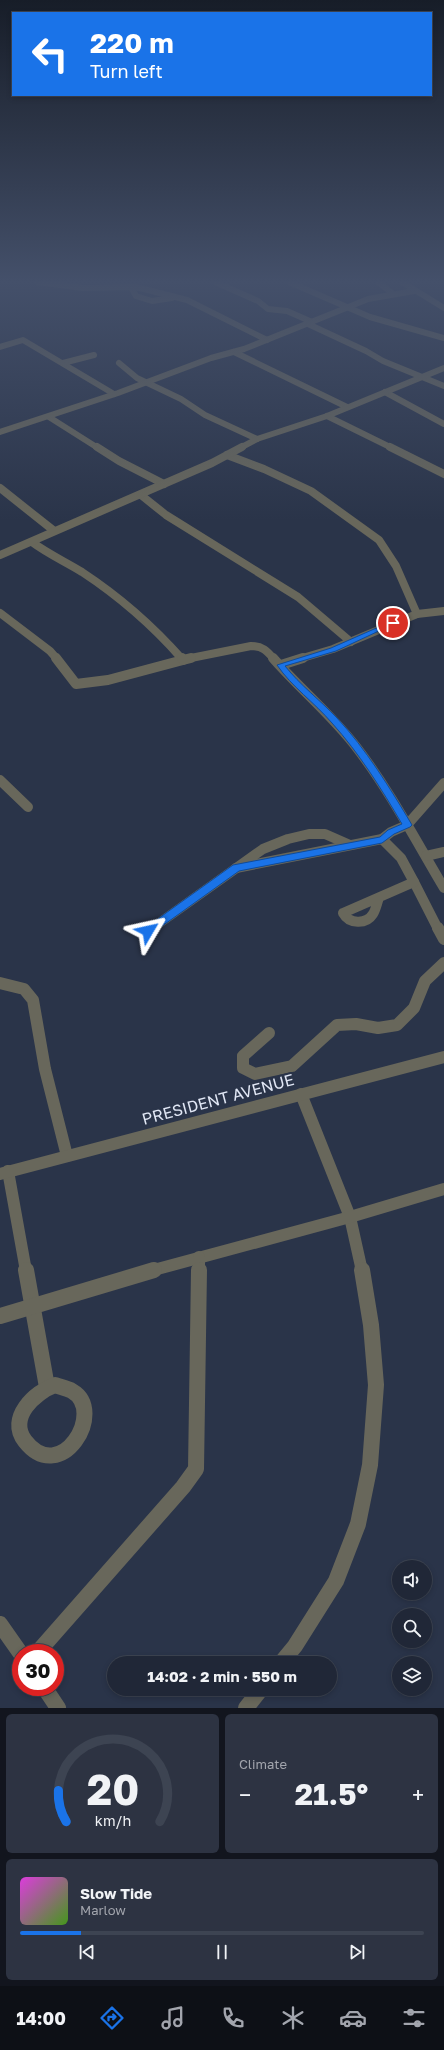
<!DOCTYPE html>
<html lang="en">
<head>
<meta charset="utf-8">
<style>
  body { margin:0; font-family:"Golos Text",sans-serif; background:#2d3342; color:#f1f3f6; height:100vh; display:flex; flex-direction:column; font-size:15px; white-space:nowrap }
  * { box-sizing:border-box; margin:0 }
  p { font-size:13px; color:#a2a5ad }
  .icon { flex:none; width:22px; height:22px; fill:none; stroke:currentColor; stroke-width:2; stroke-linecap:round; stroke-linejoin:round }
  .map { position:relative; height:1708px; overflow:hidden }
  .details { display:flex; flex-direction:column; gap:6px; padding:6px; background:#12151e; flex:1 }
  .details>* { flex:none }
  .guide { position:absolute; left:12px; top:12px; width:420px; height:84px; border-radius:0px; box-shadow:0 2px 6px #0003,0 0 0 1px #3d4452; background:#1a73e8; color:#fff; overflow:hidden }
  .buttons { position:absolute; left:392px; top:1560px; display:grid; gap:8px }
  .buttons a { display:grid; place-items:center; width:40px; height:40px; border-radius:50%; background:#202737; box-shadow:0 2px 6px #0003,0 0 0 1px #3d4452; font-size:20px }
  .speed { position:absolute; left:12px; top:1644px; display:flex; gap:8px; font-size:20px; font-weight:700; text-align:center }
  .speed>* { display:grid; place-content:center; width:52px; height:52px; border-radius:50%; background:#202737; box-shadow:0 2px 6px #0003,0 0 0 1px #3d4452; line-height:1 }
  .speed .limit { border:6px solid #d22; background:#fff; color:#111 }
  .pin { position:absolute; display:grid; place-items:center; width:34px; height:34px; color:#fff; margin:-17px; border:2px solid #fff; border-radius:50%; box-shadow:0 1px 4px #0007 }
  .me { position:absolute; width:44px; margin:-22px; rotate:54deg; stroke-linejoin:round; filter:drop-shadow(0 0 3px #0008) }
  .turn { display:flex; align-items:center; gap:14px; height:84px; padding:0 12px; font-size:18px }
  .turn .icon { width:52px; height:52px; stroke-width:2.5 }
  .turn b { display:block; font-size:28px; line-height:34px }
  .big { font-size:30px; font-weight:700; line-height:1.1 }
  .details .card { flex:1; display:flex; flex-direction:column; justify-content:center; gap:6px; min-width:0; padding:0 14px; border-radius:6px; background:#2d3342 }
  .details .dial { align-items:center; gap:0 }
  .dial svg { height:104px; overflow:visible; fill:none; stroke:#3d4452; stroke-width:7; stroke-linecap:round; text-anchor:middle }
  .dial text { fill:#f1f3f6; stroke:none }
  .song { display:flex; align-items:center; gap:12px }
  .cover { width:48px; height:48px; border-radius:6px; background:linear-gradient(135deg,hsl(300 70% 55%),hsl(100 70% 35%)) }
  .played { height:4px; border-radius:2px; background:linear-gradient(90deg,#1a73e8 15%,#3d4452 15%) }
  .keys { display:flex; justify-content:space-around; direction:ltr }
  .heat { display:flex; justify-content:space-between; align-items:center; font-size:22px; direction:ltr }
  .details .tiles { flex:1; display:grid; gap:6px; grid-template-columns:1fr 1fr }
  .card:last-child { grid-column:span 2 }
  .trip { position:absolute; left:107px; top:1656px; width:230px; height:40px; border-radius:20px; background:#202737; box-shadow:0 2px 6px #0003,0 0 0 1px #3d4452; font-weight:700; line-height:40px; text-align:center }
  .menu { display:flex; height:64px; justify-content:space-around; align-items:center; background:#0d1016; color:#a2a5ad }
  .menu .icon { width:28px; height:28px }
  .menu .selected { color:#1a73e8 }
  .menu b { font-size:18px; color:#f1f3f6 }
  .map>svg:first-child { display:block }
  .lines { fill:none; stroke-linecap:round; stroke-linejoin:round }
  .minor-far4 { stroke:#68675b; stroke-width:6 }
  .minor-far3 { stroke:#68675b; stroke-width:8 }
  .minor-far2 { stroke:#68675b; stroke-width:10 }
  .minor-far1 { stroke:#68675b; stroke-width:12 }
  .minor { stroke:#68675b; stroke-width:16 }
  .route { fill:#1a73e8; stroke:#114b97 }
  .labels { text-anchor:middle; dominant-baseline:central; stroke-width:4; stroke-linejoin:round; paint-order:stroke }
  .near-street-label { font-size:16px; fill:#e1e7f5; stroke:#2a3449 }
</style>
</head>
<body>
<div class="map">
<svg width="444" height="1708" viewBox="0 0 444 1708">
  <rect width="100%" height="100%" fill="#2a3449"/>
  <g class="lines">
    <g class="minor-far4">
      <path d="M 37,282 L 83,288 L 135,287 L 148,290 L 187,300 L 267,340"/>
      <path d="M 215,282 L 258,301 L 268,309 L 287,311 L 312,322"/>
      <path d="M 289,282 L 370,317 L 444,338"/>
      <path d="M 378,282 L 392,293"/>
      <path d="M 402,282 L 444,308"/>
      <path d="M 131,287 L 136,296 L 152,301 L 172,298"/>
      <path d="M 308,324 L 366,351 L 383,361 L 444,386"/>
      <path d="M 0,347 L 23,340 L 114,394"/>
      <path d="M 234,352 L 347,407"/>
      <path d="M 63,363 L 94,355"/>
      <path d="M 119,363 L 137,378 L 181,399 L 205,415 L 257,439"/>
      <path d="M 385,392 L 444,424"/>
      <path d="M 327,416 L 392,448"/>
      <path d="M 49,417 L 98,448"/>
      <path d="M 0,432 L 118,393 L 211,358 L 244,349 L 346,308 L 368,299 L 414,291"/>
      <path d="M 240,448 L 257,439 L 327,416 L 444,368"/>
    </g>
    <g class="minor-far3">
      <path d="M 97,447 L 119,461 L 164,484"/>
      <path d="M 390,447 L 444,474"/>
      <path d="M 227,455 L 264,469 L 311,491 L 379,540 L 396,566 L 417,614"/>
      <path d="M 0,488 L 53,530"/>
      <path d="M 141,495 L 166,515 L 298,597 L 351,642"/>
      <path d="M 32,542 C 48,554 66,562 82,572 C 120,597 153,626 182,659"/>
      <path d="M 0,555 L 212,463 L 242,447"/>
      <path d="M 0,613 L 50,651 L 57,659"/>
      <path d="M 186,659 L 251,646 C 263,646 267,651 274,659"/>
      <path d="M 299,659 L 333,649 L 417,614 L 444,611"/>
    </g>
    <g class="minor-far2">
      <path d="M 56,658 L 76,684 L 108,680 L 183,660"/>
      <path d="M 182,658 L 183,660 L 191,658"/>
      <path d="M 273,658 C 300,689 332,715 357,748 C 390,791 416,841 444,888"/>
      <path d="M 281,665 L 303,658"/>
      <path d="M 0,780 L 28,807"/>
      <path d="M 426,856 L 444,852"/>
      <path d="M 236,868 L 382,839 L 391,832 L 407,825 L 444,783"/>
      <path d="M 414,882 L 438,929"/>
      <path d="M 379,898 C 377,903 376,909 373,914 C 366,925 349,924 343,913 L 414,882 L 401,858 L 382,839"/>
      <path d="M 151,929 L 263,849 L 288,839 L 309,834 L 325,834 L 350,845"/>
    </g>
    <g class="minor-far1">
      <path d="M 438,928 L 444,939"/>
      <path d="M 148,931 L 153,928"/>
      <path d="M 0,983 L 24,989 L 33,1000 L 45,1069 L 67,1156"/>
      <path d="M 269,1033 L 243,1056 L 243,1068 L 255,1074 L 292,1066 L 337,1025 L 356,1024 L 378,1028 L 397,1025 L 414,1008 L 425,981 L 444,963"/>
      <path d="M 301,1094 L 350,1217 L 362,1271"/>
      <path d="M 8,1171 L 26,1271"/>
      <path d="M 0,1174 L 444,1057"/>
      <path d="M 150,1271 L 350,1217 L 444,1189"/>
      <path d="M 199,1271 L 199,1257"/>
    </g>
    <g class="minor">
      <path d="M 26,1270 L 47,1387"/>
      <path d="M 0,1316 L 154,1270"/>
      <path d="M 55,1385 C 60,1387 67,1388 72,1391 C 107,1411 61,1487 25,1441 C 7,1418 35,1392 55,1385 Z"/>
      <path d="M 0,1624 L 21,1654"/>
      <path d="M 37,1653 L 183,1487 L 196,1469 L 199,1270"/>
      <path d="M 281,1663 L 295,1646 L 336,1581 L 358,1524 L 370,1465 L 376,1385 L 371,1325 L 362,1270"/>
      <path d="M 44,1687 L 58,1708"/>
      <path d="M 246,1708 L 261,1689"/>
    </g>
  </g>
  <linearGradient id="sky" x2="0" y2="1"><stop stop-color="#171d28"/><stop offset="0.54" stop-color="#44506a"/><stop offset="1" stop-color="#44506a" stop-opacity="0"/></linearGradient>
  <rect width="444" height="521" fill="url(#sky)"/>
  <path class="route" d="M 390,622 L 396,623 L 336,651 L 285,666 C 300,685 320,700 337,718 C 366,749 390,788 412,825 L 410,827 L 394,834 L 382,843 L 239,871 L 151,934 L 145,934 L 145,928 L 233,865 L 380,837 L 388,830 L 402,824 C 381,788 359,753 332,723 C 314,702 292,687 277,665 L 331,648 Z"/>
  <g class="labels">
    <g class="near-street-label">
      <text transform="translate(218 1099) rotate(-15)">PRESIDENT AVENUE</text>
    </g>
  </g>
</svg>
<div class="buttons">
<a><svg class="icon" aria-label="sound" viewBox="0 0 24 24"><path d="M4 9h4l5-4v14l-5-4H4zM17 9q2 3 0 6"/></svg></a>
<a><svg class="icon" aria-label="search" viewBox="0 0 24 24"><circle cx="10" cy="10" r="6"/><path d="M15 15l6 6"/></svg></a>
<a><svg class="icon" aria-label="layers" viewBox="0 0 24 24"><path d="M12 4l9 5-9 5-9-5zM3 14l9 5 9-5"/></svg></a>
</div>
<div class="speed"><div class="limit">30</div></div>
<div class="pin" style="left:393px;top:623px;background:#d93025"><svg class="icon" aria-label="arrive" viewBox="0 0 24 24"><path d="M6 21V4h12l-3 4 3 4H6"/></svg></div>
<svg class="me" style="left:148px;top:931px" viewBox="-20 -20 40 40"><path d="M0-17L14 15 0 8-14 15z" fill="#1a73e8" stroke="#fff" stroke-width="4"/></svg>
<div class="trip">14:02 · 2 min · 550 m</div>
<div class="guide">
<div class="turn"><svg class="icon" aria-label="left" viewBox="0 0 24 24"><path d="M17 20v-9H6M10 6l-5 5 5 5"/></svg><div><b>220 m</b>Turn left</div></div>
</div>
</div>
<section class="details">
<div class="tiles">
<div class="card dial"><svg viewBox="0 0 100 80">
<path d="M14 69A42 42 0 1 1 86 69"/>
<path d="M14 69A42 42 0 0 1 8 45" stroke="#1a73e8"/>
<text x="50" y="56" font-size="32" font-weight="700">20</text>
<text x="50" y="72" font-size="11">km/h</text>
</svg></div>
<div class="card"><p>Climate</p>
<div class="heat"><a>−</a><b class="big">21.5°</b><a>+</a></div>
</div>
<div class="card">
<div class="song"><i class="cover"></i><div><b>Slow Tide</b><p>Marlow</p></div></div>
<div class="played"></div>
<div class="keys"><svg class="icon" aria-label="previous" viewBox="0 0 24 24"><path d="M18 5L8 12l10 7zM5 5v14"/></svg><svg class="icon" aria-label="pause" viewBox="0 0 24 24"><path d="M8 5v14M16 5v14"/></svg><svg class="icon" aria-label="next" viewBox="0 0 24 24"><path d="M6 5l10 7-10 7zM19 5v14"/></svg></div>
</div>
</div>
</section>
<nav class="menu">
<b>14:00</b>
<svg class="icon selected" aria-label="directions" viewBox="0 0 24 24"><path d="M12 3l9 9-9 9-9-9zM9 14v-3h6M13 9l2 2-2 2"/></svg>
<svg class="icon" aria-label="music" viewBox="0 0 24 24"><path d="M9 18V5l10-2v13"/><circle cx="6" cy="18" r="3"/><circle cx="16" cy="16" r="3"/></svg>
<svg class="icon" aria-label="phone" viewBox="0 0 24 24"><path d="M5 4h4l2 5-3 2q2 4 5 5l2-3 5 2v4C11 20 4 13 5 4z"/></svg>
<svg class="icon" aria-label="climate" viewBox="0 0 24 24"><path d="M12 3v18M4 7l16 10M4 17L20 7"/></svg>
<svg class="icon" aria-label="car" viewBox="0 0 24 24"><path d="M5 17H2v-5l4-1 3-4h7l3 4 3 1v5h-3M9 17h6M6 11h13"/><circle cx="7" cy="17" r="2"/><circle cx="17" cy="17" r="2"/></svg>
<svg class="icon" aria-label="filters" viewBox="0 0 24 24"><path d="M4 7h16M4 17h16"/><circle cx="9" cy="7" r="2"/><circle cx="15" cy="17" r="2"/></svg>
</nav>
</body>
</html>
